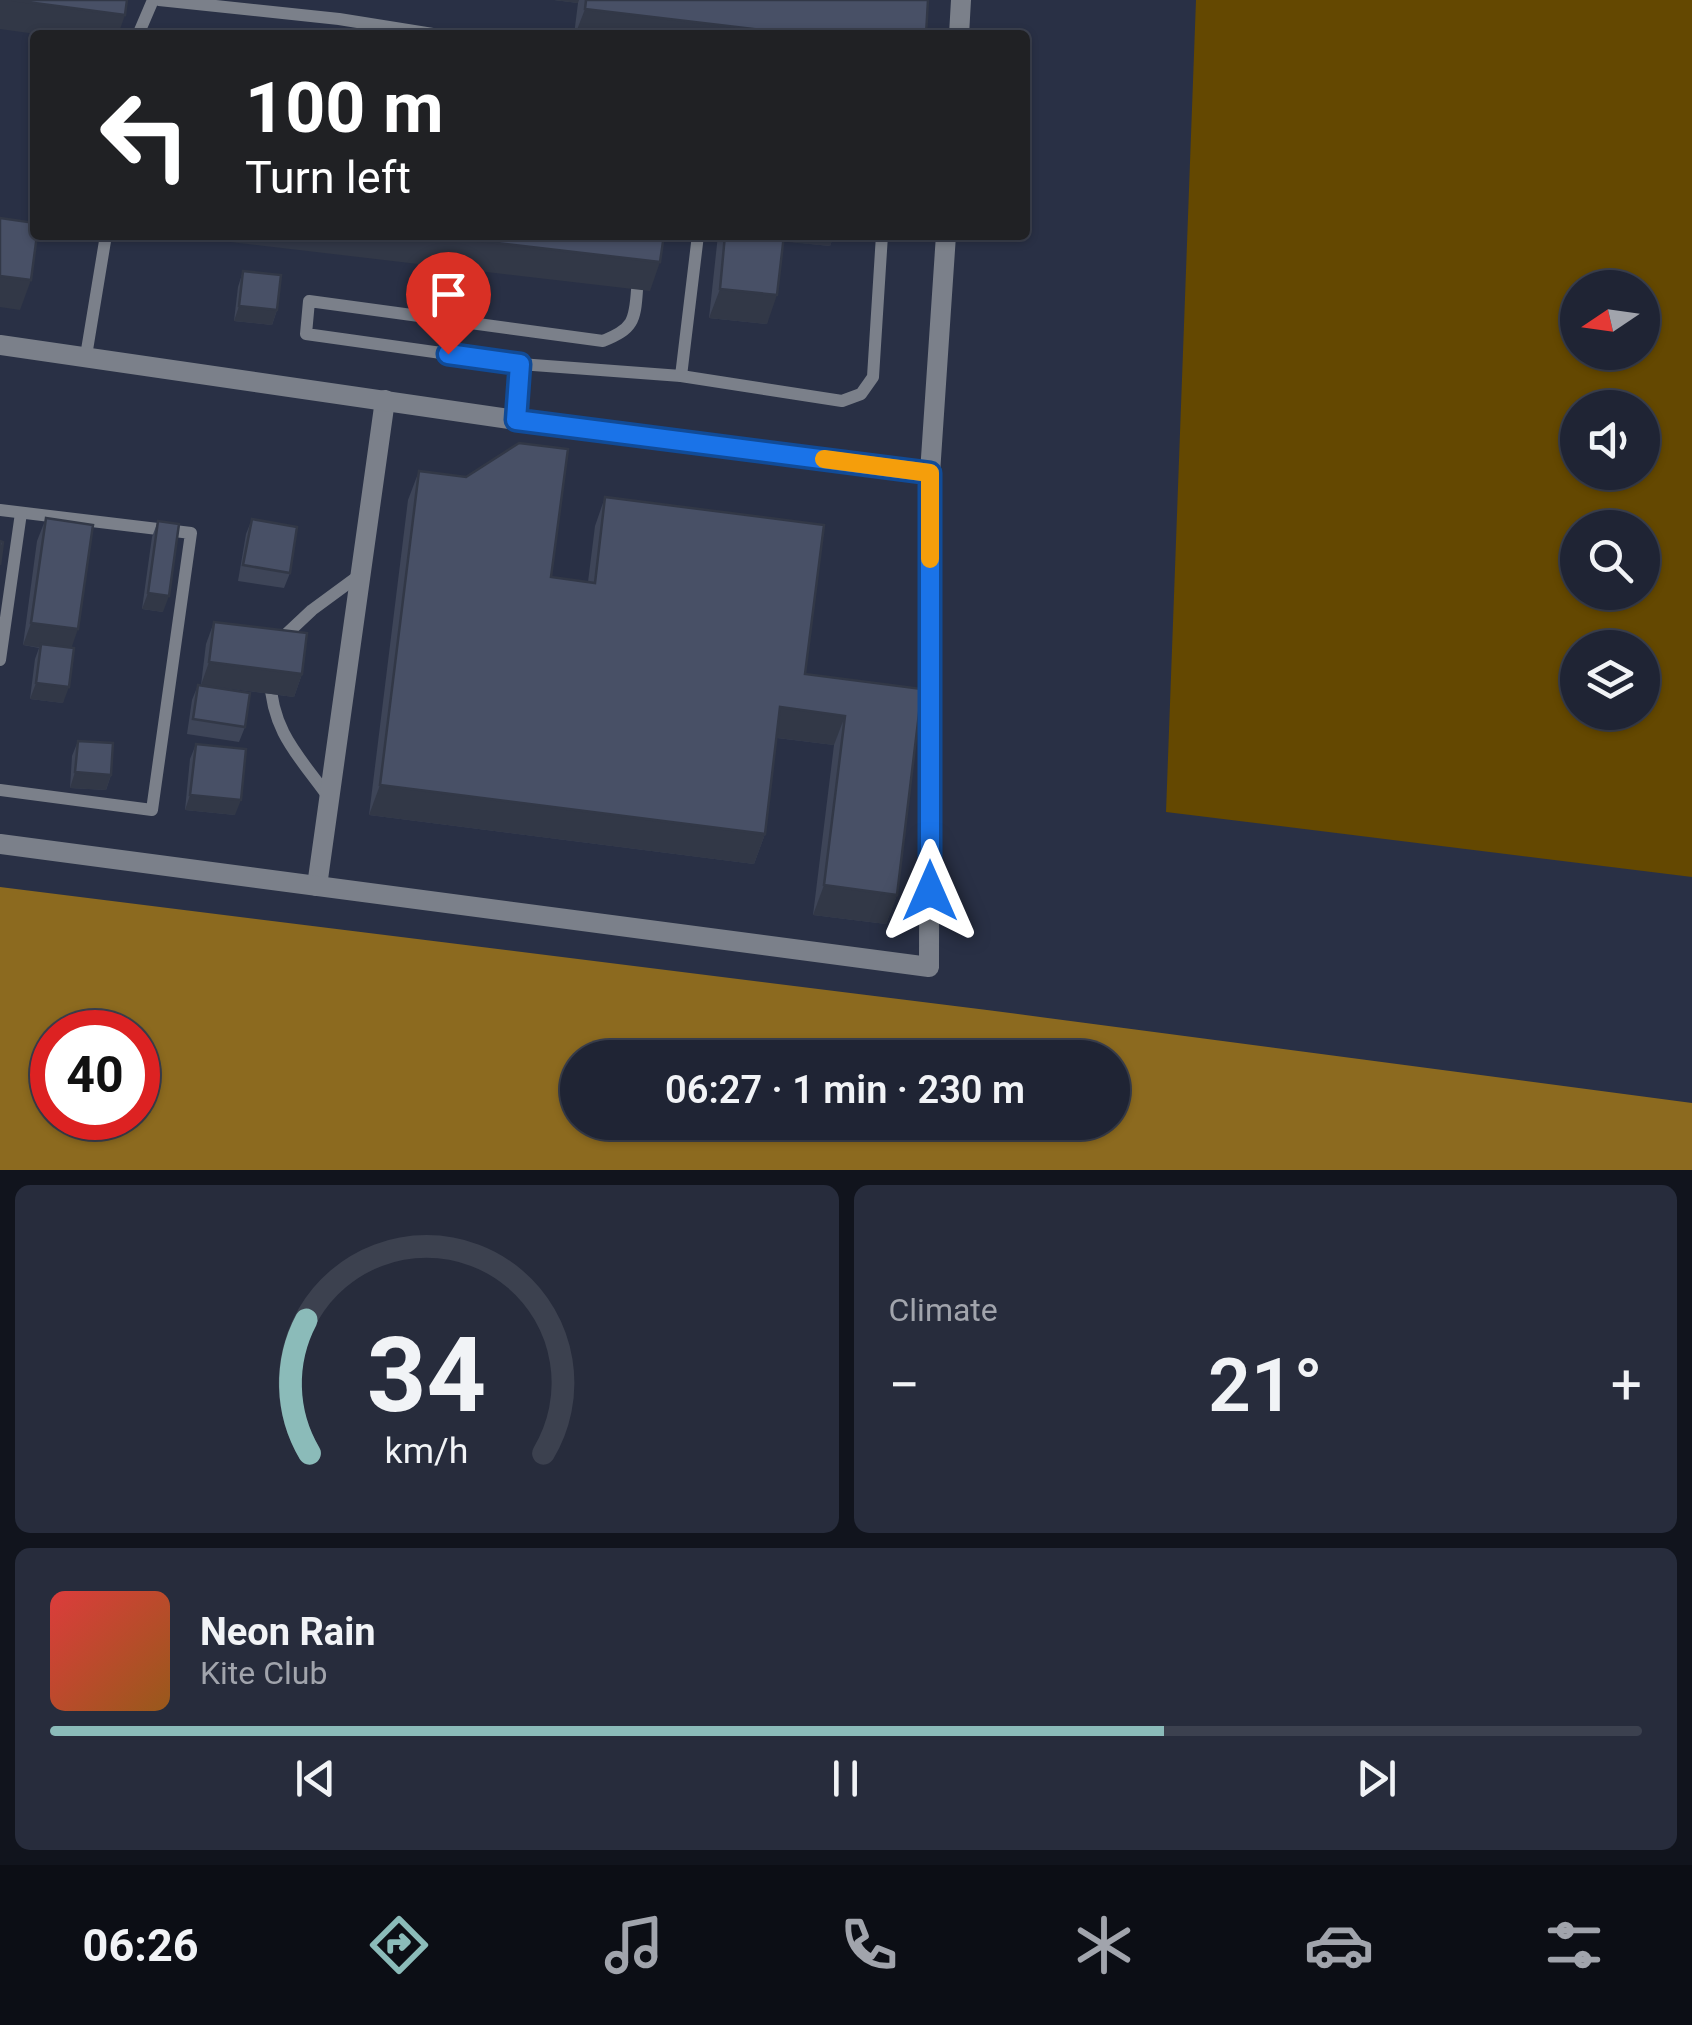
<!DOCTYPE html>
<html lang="en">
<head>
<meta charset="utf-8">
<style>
  body { margin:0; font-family:Roboto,sans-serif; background:#272c3c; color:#f1f3f6; height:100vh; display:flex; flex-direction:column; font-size:38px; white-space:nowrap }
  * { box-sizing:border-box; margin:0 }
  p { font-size:32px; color:#a1a4ac }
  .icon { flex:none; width:55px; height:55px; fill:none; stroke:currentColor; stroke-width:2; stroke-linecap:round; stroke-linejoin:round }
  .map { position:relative; height:1170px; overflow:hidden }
  .drawer { display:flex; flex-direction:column; gap:15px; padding:15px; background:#11141d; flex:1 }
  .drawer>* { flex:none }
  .banner { position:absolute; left:30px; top:30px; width:1000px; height:210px; border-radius:10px; box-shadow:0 2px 8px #0004,0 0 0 2px #3c414f; background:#202124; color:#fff; overflow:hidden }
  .needle { width:65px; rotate:257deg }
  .buttons { position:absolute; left:1560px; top:270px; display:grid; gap:20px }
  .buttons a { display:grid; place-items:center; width:100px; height:100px; border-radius:50%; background:#1f2434; box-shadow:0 2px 8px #0004,0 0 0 2px #3c414f; font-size:50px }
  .speed { position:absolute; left:30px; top:1010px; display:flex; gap:20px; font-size:50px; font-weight:700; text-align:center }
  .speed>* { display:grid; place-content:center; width:130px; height:130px; border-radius:50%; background:#1f2434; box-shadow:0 2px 8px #0004,0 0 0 2px #3c414f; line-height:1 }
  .speed .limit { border:15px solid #d22; background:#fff; color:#111 }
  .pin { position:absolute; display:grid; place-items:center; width:85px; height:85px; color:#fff; margin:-102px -42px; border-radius:50% 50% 50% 0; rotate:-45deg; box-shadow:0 0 10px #0007 }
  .pin .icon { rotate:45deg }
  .me { position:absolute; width:110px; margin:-55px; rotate:0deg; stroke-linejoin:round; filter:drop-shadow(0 0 8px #0008) }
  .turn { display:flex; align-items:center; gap:35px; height:210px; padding:0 50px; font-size:45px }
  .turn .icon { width:130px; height:130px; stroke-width:2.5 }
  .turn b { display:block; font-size:70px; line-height:85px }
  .big { font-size:75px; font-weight:600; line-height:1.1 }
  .drawer .card { flex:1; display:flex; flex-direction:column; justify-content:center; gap:15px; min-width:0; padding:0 35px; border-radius:15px; background:#272c3c }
  .drawer .dial { align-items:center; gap:0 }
  .dial svg { height:260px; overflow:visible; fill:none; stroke:#3c414f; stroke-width:7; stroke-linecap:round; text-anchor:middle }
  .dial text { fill:#f1f3f6; stroke:none }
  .song { display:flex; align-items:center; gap:30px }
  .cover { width:120px; height:120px; border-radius:15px; background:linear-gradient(135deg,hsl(0 70% 55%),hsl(30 70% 35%)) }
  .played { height:10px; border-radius:5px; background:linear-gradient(90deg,#8bbbb9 70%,#3c414f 70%) }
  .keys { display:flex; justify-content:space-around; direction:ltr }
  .heat { display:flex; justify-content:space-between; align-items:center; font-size:55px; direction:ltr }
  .drawer .tiles { flex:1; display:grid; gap:15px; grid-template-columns:1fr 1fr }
  .card:last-child { grid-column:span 2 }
  .trip { position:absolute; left:560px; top:1040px; width:570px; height:100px; border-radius:50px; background:#1f2434; box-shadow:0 2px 8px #0004,0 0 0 2px #3c414f; font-weight:600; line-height:100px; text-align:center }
  .tabs { display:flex; height:160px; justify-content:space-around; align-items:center; background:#0c0e15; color:#a1a4ac }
  .tabs .icon { width:70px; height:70px }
  .tabs .selected { color:#8bbbb9 }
  .tabs b { font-size:45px; color:#f1f3f6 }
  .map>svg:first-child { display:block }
  .green { fill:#644801; fill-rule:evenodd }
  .water { fill:#8c6a1f; fill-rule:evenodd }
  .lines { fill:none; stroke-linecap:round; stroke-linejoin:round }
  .service { stroke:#7b808a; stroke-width:12 }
  .minor { stroke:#7b808a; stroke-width:20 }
  .tertiary { stroke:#7b808a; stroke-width:20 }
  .wall { fill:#3e4558 }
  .shaded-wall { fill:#323847 }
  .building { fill:#485066; stroke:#323847; stroke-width:2.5 }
  .route-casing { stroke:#114b97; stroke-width:25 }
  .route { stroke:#1a73e8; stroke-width:18 }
  .slow { stroke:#f59e0b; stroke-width:18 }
</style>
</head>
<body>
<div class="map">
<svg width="1692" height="1170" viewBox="0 0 1692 1170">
  <rect width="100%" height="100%" fill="#293045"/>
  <path class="green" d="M 1196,0 L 1692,0 L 1692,877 L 1166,812 ZM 1578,288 L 1642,288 L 1642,352 L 1578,352 ZM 1578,408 L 1642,408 L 1642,472 L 1578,472 ZM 1578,528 L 1642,528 L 1642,592 L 1578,592 ZM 1578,648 L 1642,648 L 1642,712 L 1578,712 Z"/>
  <path class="water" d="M 0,887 L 987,1010 L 1692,1103 L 1692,1170 L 0,1170 ZM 52,1032 L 138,1032 L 138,1118 L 52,1118 ZM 578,1058 L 1112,1058 L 1112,1122 L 578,1122 Z"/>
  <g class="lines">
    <g class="service">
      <path d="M 159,0 L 339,19 L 439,35"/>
      <path d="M 138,35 L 153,0"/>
      <path d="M 86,356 L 106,235"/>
      <path d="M 520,364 L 306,334 L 309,301 L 603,341 C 633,329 635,321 637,290"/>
      <path d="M 681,376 L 842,401 L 861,394 L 873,377 L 882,235"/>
      <path d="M 516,420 L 520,364 L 681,376 L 698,235"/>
      <path d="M 0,510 L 191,533 L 152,810 L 0,790"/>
      <path d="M 280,640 L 312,610 L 361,574"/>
      <path d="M 0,660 L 21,513"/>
      <path d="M 270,678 C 272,732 299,756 329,798"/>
    </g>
    <path class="minor" d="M 317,886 L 385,400"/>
    <g class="tertiary">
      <path d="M 959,35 L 961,0"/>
      <path d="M 0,345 L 516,420 L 930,473"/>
      <path d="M 0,844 L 929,967 L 930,473 L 946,235"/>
    </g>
  </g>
  <g class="wall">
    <path d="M 554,0 L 928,0 L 926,35 L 574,35 L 578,3 Z"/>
    <path d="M 718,235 L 834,235 L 830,246 L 783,241 L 767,324 L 709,318 Z"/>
    <path d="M 243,271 L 277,310 L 272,325 L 234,321 L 238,287 Z"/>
    <path d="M 419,471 L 551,577 L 588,582 L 595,526 L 605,497 L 805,674 L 922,689 L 897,895 L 886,924 L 813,915 L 834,745 L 777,738 L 765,834 L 754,864 L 369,815 L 408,500 Z"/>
    <path d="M 46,518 L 72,648 L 63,703 L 30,699 L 35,659 L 39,648 L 23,645 L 37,541 Z"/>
    <path d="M 252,519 L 290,573 L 284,588 L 238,581 L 246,534 Z"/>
    <path d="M 158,521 L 163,612 L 142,609 L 152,537 Z"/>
    <path d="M 214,622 L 302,674 L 294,697 L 201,685 L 206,644 Z"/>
    <path d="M 198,685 L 245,727 L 239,742 L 187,734 L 192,700 Z"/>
    <path d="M 78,741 L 111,775 L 106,790 L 70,788 L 72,756 Z"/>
    <path d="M 196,744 L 235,815 L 185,810 L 190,759 Z"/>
  </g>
  <g class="shaded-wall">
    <path d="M 0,0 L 12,0 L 125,15 L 118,35 L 43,35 L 0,29 Z"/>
    <path d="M 554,0 L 579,0 L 578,3 Z"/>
    <path d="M 585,9 L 805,35 L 575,35 Z"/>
    <path d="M 233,235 L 428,235 L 660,262 L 650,291 L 230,242 Z"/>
    <path d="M 778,235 L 834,235 L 830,246 L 776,241 Z"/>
    <path d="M 0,276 L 31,280 L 20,310 L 0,307 Z"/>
    <path d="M 720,289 L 777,295 L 767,324 L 709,318 Z"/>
    <path d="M 239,306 L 277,310 L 272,325 L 234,321 Z"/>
    <path d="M 148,593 L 169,596 L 163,612 L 142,609 Z"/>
    <path d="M 31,623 L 78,629 L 70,652 L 23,645 Z"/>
    <path d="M 209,662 L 302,674 L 294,697 L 201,685 Z"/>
    <path d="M 36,683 L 69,687 L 63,703 L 30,699 Z"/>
    <path d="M 780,707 L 845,716 L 834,745 L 770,737 Z"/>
    <path d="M 75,772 L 111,775 L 106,790 L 70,788 Z"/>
    <path d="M 380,785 L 765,834 L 754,864 L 369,815 Z"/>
    <path d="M 190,795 L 241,800 L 235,815 L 185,810 Z"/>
    <path d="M 824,885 L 897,895 L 886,924 L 813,915 Z"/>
  </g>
  <g class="building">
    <path d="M 12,0 L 127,0 L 125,15 Z"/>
    <path d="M 586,0 L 928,0 L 926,35 L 805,35 L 585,9 Z"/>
    <path d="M 262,32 L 289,35 L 261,35 Z"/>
    <path d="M 0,218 L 35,223 L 35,235 L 37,235 L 31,280 L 0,276 Z"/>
    <path d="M 428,235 L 664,235 L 660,262 Z"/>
    <path d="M 725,235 L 784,235 L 777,295 L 720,289 Z"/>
    <path d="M 243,271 L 281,275 L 277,310 L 239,306 Z"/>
    <path d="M 519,443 L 568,449 L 551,577 L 595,583 L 605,497 L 824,525 L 805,674 L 922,689 L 897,895 L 824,885 L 845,716 L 780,707 L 765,834 L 380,785 L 419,471 L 466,477 Z"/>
    <path d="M 46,518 L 93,525 L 78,629 L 31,623 Z"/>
    <path d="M 252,519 L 297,527 L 290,573 L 243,565 Z"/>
    <path d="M 158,521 L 179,524 L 169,596 L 148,593 Z"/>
    <path d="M 0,541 L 3,542 L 0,565 Z"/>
    <path d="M 214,622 L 307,633 L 302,674 L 209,662 Z"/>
    <path d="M 41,644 L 74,648 L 69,687 L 36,683 Z"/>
    <path d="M 198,685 L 250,693 L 245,727 L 193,719 Z"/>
    <path d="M 78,741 L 113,743 L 111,775 L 75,772 Z"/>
    <path d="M 196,744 L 246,749 L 241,800 L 190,795 Z"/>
  </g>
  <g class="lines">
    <defs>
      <path id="route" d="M 448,354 L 520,364 L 516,420 L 930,473 L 930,891"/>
    </defs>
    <use href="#route" class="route-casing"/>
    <use href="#route" class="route"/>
    <path class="slow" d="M 824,459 L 930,473 L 930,559"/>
  </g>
</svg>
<div class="buttons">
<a><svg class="needle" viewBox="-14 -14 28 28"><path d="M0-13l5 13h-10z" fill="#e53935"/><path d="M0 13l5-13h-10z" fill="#a1a4ac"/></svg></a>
<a><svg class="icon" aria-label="sound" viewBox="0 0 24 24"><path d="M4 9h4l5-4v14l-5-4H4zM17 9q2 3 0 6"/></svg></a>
<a><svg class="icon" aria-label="search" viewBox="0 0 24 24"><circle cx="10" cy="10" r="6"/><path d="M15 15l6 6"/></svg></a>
<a><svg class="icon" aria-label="layers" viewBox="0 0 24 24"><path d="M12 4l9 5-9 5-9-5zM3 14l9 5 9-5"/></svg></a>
</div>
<div class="speed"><div class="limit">40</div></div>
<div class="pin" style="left:448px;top:354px;background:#d93025"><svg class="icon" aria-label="arrive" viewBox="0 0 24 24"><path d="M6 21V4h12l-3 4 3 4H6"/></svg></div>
<svg class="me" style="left:930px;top:891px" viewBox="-20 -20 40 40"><path d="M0-17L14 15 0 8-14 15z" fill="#1a73e8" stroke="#fff" stroke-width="4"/></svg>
<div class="trip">06:27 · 1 min · 230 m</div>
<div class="banner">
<div class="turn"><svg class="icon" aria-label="left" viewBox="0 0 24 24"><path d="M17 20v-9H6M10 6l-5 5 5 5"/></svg><div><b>100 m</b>Turn left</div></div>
</div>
</div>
<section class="drawer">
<div class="tiles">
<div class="card dial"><svg viewBox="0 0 100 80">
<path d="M14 69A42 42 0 1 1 86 69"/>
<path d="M14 69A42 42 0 0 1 13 28" stroke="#8bbbb9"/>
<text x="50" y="56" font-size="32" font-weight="700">34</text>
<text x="50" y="72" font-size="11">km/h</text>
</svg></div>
<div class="card"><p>Climate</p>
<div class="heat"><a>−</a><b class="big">21°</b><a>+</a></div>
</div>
<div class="card">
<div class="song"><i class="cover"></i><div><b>Neon Rain</b><p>Kite Club</p></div></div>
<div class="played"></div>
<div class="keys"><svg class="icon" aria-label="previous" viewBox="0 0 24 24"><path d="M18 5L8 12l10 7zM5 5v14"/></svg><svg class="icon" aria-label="pause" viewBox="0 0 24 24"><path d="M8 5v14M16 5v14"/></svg><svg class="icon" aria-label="next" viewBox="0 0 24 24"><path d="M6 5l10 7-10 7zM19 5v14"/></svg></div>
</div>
</div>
</section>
<nav class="tabs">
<b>06:26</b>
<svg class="icon selected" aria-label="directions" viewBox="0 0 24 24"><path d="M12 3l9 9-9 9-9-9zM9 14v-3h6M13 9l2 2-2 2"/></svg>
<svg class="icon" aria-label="music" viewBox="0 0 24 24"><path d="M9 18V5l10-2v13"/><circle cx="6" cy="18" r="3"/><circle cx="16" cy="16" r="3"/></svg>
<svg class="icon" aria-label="phone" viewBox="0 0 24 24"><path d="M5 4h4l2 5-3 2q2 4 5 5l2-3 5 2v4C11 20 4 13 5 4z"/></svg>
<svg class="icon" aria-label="climate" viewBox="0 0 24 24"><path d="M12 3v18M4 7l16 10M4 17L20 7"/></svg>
<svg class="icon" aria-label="car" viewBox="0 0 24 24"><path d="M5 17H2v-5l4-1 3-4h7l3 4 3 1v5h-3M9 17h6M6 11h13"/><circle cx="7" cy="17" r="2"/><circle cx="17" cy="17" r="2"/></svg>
<svg class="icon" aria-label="filters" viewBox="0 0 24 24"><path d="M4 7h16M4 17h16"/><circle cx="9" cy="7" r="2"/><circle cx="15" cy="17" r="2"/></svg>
</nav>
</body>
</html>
